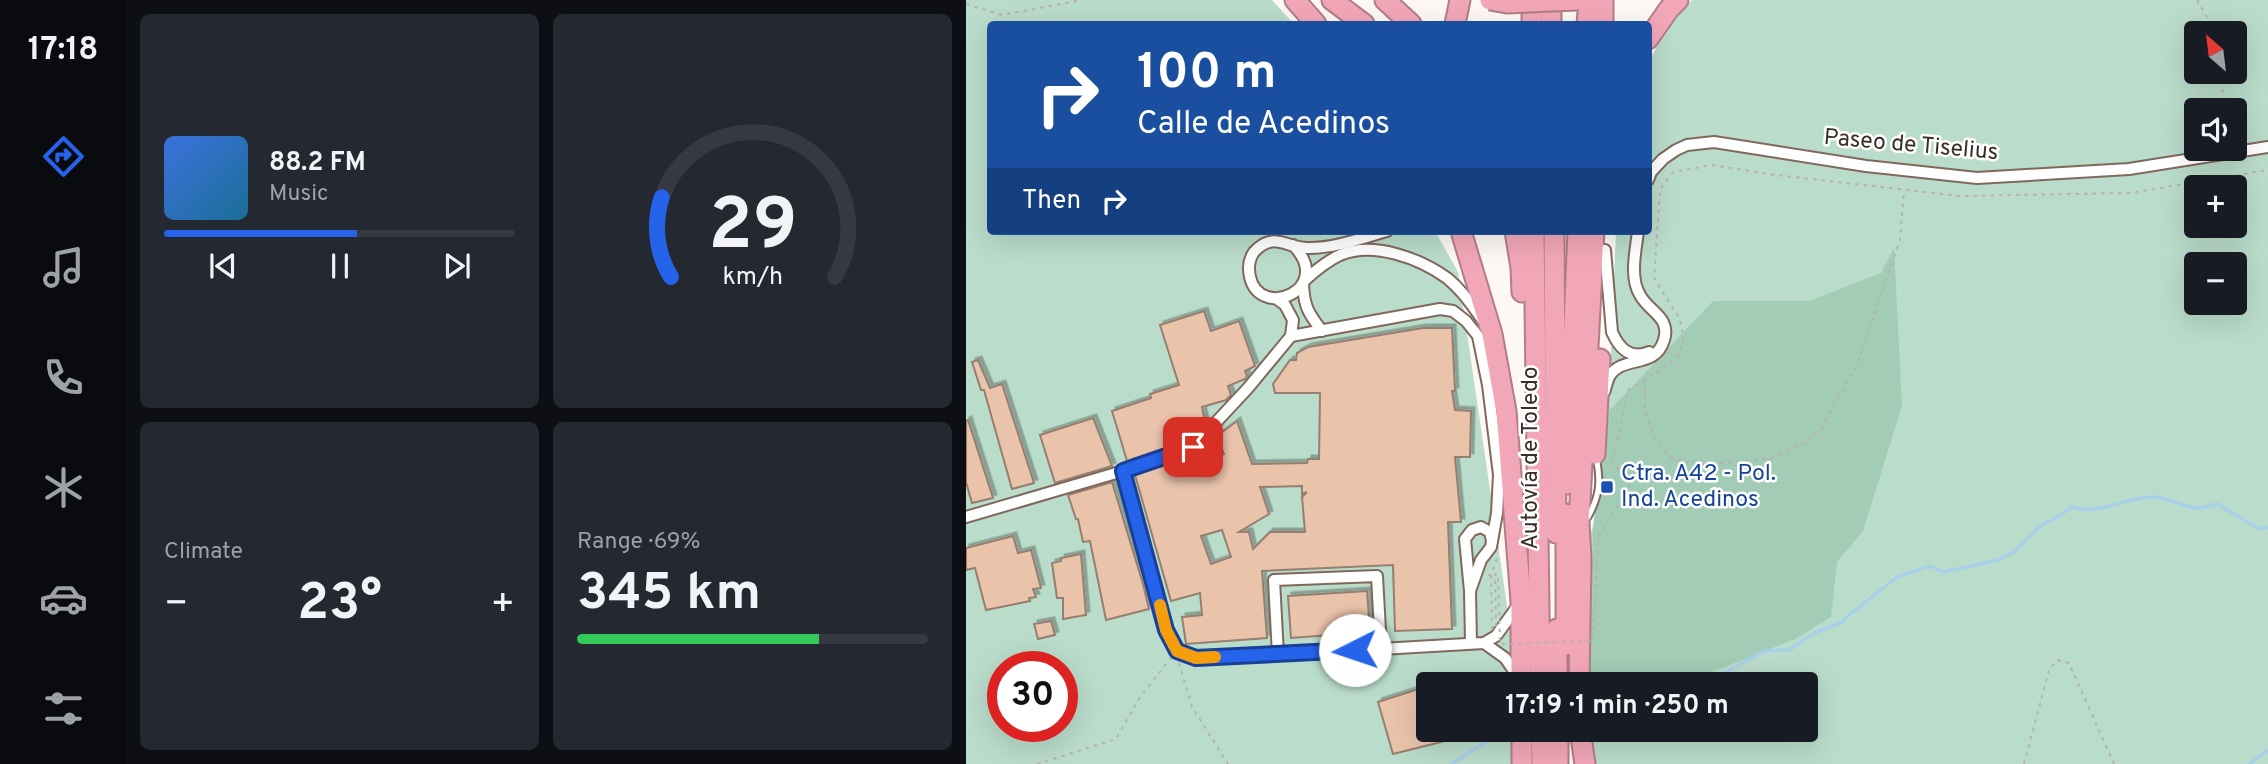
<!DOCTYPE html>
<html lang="en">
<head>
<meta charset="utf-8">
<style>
  body { margin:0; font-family:Overpass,sans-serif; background:#242831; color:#f1f3f6; height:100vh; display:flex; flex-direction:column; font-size:26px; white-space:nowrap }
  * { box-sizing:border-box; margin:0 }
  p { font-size:23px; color:#9ea1a6 }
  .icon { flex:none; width:38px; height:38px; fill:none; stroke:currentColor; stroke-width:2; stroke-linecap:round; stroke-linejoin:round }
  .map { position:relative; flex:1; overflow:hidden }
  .sheet { display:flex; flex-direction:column; gap:14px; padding:14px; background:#0d0f14; width:840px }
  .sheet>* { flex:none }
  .guide { position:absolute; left:21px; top:21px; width:665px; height:214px; border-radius:7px; box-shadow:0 7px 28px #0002; background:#1a4fa0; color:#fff; overflow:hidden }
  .needle { width:46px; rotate:332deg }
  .buttons { position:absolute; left:1218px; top:21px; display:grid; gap:14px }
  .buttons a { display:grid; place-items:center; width:63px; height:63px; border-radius:7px; background:#171b24; box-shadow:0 7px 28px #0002; font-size:35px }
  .speed { position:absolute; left:21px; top:651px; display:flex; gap:14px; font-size:35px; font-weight:700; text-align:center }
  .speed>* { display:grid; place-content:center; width:91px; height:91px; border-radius:50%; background:#171b24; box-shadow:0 7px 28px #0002; line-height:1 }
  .speed .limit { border:10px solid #d22; background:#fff; color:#111 }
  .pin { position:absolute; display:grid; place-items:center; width:60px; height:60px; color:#fff; margin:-30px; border-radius:14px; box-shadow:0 4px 10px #0006 }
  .me { position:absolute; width:77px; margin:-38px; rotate:266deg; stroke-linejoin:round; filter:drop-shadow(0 0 5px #0008) }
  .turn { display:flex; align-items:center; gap:24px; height:147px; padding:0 35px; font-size:32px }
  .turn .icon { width:91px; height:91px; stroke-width:2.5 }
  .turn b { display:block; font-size:49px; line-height:60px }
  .then { display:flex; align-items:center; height:66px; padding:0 35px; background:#0003; gap:14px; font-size:26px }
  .big { font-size:52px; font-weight:700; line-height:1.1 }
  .sheet .card { flex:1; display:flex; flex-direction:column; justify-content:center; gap:10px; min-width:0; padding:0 24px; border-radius:10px; background:#242831 }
  .sheet .dial { align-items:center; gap:0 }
  .dial svg { height:182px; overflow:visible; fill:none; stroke:#363941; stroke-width:7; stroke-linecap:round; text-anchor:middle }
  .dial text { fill:#f1f3f6; stroke:none }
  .song { display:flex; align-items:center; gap:21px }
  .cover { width:84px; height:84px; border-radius:10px; background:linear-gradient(135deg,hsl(220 70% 55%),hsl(200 70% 35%)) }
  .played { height:7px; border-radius:4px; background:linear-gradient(90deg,#2563eb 55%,#363941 55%) }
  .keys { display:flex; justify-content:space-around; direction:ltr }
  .heat { display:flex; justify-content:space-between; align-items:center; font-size:38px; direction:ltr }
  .charge { height:10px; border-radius:5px; background:linear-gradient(90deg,#34c759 69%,#363941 0) }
  .sheet .tiles { flex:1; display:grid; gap:14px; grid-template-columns:repeat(2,1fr) }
  .trip { position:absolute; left:450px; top:672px; width:402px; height:70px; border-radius:7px; background:#171b24; box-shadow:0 7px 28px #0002; font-weight:700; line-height:70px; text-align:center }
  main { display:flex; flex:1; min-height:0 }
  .menu { display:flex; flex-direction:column; width:126px; justify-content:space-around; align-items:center; background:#090b0e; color:#9ea1a6 }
  .menu .icon { width:49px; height:49px }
  .menu .on { color:#2563eb }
  .menu b { font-size:32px; color:#f1f3f6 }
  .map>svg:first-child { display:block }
  .green { fill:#badcca; fill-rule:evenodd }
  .forest { fill:#a2ccb5 }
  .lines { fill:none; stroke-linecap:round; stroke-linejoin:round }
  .stream { stroke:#a8d0e9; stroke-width:3.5 }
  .building { fill:#eac3ab; stroke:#967e6f; stroke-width:2; fill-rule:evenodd; filter:url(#shadow) }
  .service-casing { stroke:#81685c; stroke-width:9 }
  .minor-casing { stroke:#81685c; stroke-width:14 }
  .motorway-casing { stroke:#b17d86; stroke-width:23 }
  .path { stroke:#b9b1ae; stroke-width:2; stroke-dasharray:3.5 5; stroke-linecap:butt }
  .service { stroke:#fff; stroke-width:5 }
  .minor { stroke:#fff; stroke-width:10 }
  .motorway { stroke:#f2a7b8; stroke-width:19 }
  .motorway-bridge-casing { stroke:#b17d86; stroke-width:23; stroke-linecap:butt }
  .path-bridge { stroke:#b9b1ae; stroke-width:2; stroke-dasharray:3.5 5; stroke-linecap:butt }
  .motorway-bridge { stroke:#f2a7b8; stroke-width:19 }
  .route-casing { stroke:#184099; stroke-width:18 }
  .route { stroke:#2563eb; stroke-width:12 }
  .slow { stroke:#f59e0b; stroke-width:12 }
  .transit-dot { fill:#1a4fb4; stroke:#fff; stroke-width:2.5 }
  .labels { text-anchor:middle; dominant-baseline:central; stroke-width:5; stroke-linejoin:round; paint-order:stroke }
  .street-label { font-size:23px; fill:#392e29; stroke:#fff }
  .transit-label { font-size:23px; fill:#164399; stroke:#fff; text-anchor:start }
</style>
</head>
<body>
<main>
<nav class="menu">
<b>17:18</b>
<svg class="icon on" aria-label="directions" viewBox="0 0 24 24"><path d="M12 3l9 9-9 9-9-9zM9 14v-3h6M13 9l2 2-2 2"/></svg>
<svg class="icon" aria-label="music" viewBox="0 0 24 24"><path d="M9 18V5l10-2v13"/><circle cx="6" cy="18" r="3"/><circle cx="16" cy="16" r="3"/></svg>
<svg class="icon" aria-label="phone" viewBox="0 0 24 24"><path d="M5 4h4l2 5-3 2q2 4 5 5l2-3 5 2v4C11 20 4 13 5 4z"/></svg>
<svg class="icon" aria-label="climate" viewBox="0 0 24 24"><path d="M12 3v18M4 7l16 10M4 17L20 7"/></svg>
<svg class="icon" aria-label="car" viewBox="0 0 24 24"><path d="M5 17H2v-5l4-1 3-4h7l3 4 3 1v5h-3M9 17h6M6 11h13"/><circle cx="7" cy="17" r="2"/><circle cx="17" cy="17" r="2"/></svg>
<svg class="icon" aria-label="filters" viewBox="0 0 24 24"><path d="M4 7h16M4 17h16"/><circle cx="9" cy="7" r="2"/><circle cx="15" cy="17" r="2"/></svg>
</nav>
<section class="sheet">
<div class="tiles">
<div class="card">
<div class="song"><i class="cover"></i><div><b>88.2 FM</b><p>Music</p></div></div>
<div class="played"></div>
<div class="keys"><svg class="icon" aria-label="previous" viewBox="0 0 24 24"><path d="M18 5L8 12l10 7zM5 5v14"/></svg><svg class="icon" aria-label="pause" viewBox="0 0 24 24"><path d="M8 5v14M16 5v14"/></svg><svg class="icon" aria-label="next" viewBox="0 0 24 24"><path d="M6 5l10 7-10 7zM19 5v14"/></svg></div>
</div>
<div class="card dial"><svg viewBox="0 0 100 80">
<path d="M14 69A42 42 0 1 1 86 69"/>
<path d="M14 69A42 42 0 0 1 10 34" stroke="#2563eb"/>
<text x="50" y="56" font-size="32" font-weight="700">29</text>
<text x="50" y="72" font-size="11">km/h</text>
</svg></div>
<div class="card"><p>Climate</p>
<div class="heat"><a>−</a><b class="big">23°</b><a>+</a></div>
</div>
<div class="card"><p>Range · 69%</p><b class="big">345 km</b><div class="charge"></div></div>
</div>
</section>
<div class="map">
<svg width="1302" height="764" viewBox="0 0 1302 764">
  <defs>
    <filter id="shadow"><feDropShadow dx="3.5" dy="-3.5" stdDeviation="0" flood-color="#0004"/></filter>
  </defs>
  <rect width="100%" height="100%" fill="#fef8f5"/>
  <g class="green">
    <path d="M 0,0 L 306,0 L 328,24 L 24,24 L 24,231 L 469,231 L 492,272 L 549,660 L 548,684 L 462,684 L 462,730 L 548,730 L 548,764 L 0,764 ZM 37,667 L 96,667 L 96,726 L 37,726 Z"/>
    <path d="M 726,0 L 1302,0 L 1302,764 L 626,764 L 623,730 L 840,730 L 840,684 L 620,684 L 625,532 L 639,492 L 637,433 L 643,397 L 650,231 L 682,231 L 683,63 L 696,35 ZM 1230,33 L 1269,33 L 1269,72 L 1230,72 ZM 1230,110 L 1269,110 L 1269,149 L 1230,149 ZM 1230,187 L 1269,187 L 1269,226 L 1230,226 ZM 1230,264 L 1269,264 L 1269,303 L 1230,303 Z"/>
  </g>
  <path class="forest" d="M 928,248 L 936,406 L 897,531 L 871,562 L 865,617 L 829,639 L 716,684 L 683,684 L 669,679 L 623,682 L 627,526 L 643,411 L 747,301 L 843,301 L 915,273 Z"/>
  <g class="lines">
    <g class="stream">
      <path d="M 660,684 L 662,684"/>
      <path d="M 739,684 L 798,651 L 823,650 L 850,632 L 877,622 L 882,616 L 931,577 L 964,566 L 978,572 L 1032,560 L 1048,552 L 1078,523 L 1085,521 L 1106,507 C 1133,516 1159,497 1187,497 C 1202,497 1215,506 1230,508 C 1236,509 1245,505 1251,504 L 1293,529 L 1302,527"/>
      <path d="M 485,764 L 540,730"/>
      <path d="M 1284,764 L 1302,750"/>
    </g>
  </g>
  <g class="building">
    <path d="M 238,311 L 245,331 L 273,321 L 289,366 L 279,371 L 281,376 L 279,379 L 262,386 L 265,395 L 260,400 L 236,407 L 239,422 L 235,427 L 220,433 L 222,440 L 161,461 L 146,411 L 185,398 L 184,394 L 213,385 L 194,325 Z"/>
    <path d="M 457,328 L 486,328 L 489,391 L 486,391 L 489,410 L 505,411 L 504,457 L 489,457 L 495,522 L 482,522 L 486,629 L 429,631 L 427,565 L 296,571 L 301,638 L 220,644 L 216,617 L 236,615 L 234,593 L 205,601 L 169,475 L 224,457 L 226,463 L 258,454 L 251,436 L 271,421 L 286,464 L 341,463 L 342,459 L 353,459 L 354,393 L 309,393 L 307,384 L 324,360 L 330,360 L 331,353 L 342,347 ZM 336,486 L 336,494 L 341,492 L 336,497 L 339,532 L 304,532 L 287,549 L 283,532 L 273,532 L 303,514 L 294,487 ZM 256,530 L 265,557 L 245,564 L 235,536 Z"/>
    <path d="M 12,360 L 24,388 L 36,384 L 68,483 L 46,489 L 18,390 L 15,390 L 6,362 Z"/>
    <path d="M 127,418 L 146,466 L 89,483 L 74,435 Z"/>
    <path d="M 2,420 L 27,498 L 6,503 L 0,482 L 0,421 Z"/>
    <path d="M 146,482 L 177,584 L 183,609 L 140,620 L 124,541 L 117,542 L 112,519 L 110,519 L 102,495 Z"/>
    <path d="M 47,536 L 52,553 L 65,550 L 75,588 L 67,589 L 70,597 L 63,598 L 64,601 L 20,610 L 9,568 L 0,570 L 0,548 Z"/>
    <path d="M 115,554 L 120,615 L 97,619 L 97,598 L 91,598 L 86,563 L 95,561 L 95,558 Z"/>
    <path d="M 401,591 L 404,632 L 325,638 L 322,596 Z"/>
    <path d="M 85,621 L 89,635 L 72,639 L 68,624 Z"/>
    <path d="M 462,686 L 462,730 L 480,730 L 483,740 L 427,754 L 412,702 Z"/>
  </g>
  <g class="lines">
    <defs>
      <path id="service" d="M 622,517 C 634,495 635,481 630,457"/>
      <g id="minor">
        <path d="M 682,180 L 685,172 L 697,159 L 710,150 L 721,145 L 748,142 L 900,166 L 1011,178 L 1163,169 L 1302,147"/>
        <path d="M 327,245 C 370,289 294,321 284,277 C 282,268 283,259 288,252 C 308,230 321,249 343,248 C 369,248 396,238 421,231"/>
        <path d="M 639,250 L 646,332 C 653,348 664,360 683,352"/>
        <path d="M 339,280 C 349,271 361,261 374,255 C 407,241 453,258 481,278 C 495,289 505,304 516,319"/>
        <path d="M 337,284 C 338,306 342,313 356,331"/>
        <path d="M 325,336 L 474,309 L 487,311 L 500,321 L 512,336 L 522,385 L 533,475 L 531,513 L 525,547 L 515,560 L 504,591"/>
        <path d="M 638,392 C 640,388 641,381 643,377 C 656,354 689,370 698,340 C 705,317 683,312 674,295 C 663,277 670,250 672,231"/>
        <path d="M 157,471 L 200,630 L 211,651 L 231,658 L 312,655 L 518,643 L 530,636 L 553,604"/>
        <path d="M 0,517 L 157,471 L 227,447 L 282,388 L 325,336 L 327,320 L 319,305 L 311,299"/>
        <path d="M 505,643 L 504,591 L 499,539 L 506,530 L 515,527 L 524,532 L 526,541"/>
        <path d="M 518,643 L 539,658 L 552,677"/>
        <path d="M 312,655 L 308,580 L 411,576 L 415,649"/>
      </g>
      <g id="motorway">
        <path d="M 329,0 L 350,24"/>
        <path d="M 366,0 L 398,24"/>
        <path d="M 419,0 L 445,24"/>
        <path d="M 566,0 L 566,24"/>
        <path d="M 585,0 L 585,24"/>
        <path d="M 489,24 L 494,0"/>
        <path d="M 621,24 L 623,0"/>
        <path d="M 637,24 L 637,0"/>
        <path d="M 682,39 L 703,9 L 712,0"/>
        <path d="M 495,231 L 526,334 L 540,411 L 555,601 L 555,684"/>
        <path d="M 549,231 L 555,268 L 556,292"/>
        <path d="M 568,231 L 574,684"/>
        <path d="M 588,231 L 590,533"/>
        <path d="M 629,454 L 634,359"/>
        <path d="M 601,484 L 612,231"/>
        <path d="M 591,629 L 591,684"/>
        <path d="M 600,645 L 600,514"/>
        <path d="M 613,684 L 615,559 L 613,522 L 628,231"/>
        <path d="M 556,730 L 556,764"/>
        <path d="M 575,730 L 576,764"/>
        <path d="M 592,730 L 592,764"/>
        <path d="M 614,730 L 619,764"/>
      </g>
    </defs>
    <use href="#service" class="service-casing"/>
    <use href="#minor" class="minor-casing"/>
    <use href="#motorway" class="motorway-casing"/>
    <g class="path">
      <path d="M 1231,0 L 1246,26 L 1247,33"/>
      <path d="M 0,4 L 36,15 L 116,0"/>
      <path d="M 1254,72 L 1259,110"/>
      <path d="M 679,379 L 679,408 L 685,431 L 689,440 L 706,458 L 734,465 L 803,459 L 842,441 L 856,427 L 891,365 L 934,240 L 938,191"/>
      <path d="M 669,475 L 646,466 L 662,390 L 704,364 L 712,355 L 717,340 L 716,327 L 712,316 L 688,278 L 694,189 L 707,172 L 746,165 L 810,175 L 994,196 L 1164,193 L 1302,170"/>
      <path d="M 522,575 L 525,575 L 531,559"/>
      <path d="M 213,663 L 226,707 L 262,764"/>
      <path d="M 71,764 L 150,739 L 174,697 L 205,658"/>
      <path d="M 1058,764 L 1083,670 L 1091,660 L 1103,663 L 1148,764"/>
    </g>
    <use href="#service" class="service"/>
    <use href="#minor" class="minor"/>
    <use href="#motorway" class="motorway"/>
    <defs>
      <path id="motorway-bridge" d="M 524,0 L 541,3 L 611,0"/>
    </defs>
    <use href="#motorway-bridge" class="motorway-bridge-casing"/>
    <path class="path-bridge" d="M 525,575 L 526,628 L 530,629 L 529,574 L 532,574 L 534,644 L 627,641 L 632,538 L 669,475"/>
    <use href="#motorway-bridge" class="motorway-bridge"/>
  </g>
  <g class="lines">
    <defs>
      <path id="route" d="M 227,447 L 157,471 L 200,630 L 211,651 L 230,658 L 389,650"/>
    </defs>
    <use href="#route" class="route-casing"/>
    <use href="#route" class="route"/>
    <path class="slow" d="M 194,605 L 200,630 L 211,651 L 230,658 L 249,657"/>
  </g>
  <rect class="transit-dot" x="634" y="480" width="14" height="14" rx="3.5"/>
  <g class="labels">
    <g class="street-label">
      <text transform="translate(945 146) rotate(5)">Paseo de Tiselius</text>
      <text transform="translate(565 458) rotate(-90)">Autovía de Toledo</text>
    </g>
    <g class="transit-label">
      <text x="655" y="474">Ctra. A42 - Pol.<tspan x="655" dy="26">Ind. Acedinos</tspan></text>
    </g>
  </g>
</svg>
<div class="buttons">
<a><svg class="needle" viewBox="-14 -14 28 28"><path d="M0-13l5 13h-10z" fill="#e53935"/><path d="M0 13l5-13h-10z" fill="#9ea1a6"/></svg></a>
<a><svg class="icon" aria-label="sound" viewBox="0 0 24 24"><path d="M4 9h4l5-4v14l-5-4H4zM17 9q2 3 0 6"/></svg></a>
<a>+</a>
<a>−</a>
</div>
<div class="speed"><div class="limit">30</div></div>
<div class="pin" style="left:227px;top:447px;background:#d93025"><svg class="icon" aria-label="arrive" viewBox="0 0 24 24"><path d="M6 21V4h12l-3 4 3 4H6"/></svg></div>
<svg class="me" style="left:389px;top:650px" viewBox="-20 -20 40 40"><circle r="19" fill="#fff"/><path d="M0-13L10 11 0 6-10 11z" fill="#2563eb"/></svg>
<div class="trip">17:19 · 1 min · 250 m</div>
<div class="guide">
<div class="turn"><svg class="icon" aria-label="right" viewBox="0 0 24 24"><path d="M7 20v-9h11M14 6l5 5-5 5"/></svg><div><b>100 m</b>Calle de Acedinos</div></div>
<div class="then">Then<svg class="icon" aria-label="right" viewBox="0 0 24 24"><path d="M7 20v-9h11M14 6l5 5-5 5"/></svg></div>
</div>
</div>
</main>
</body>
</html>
